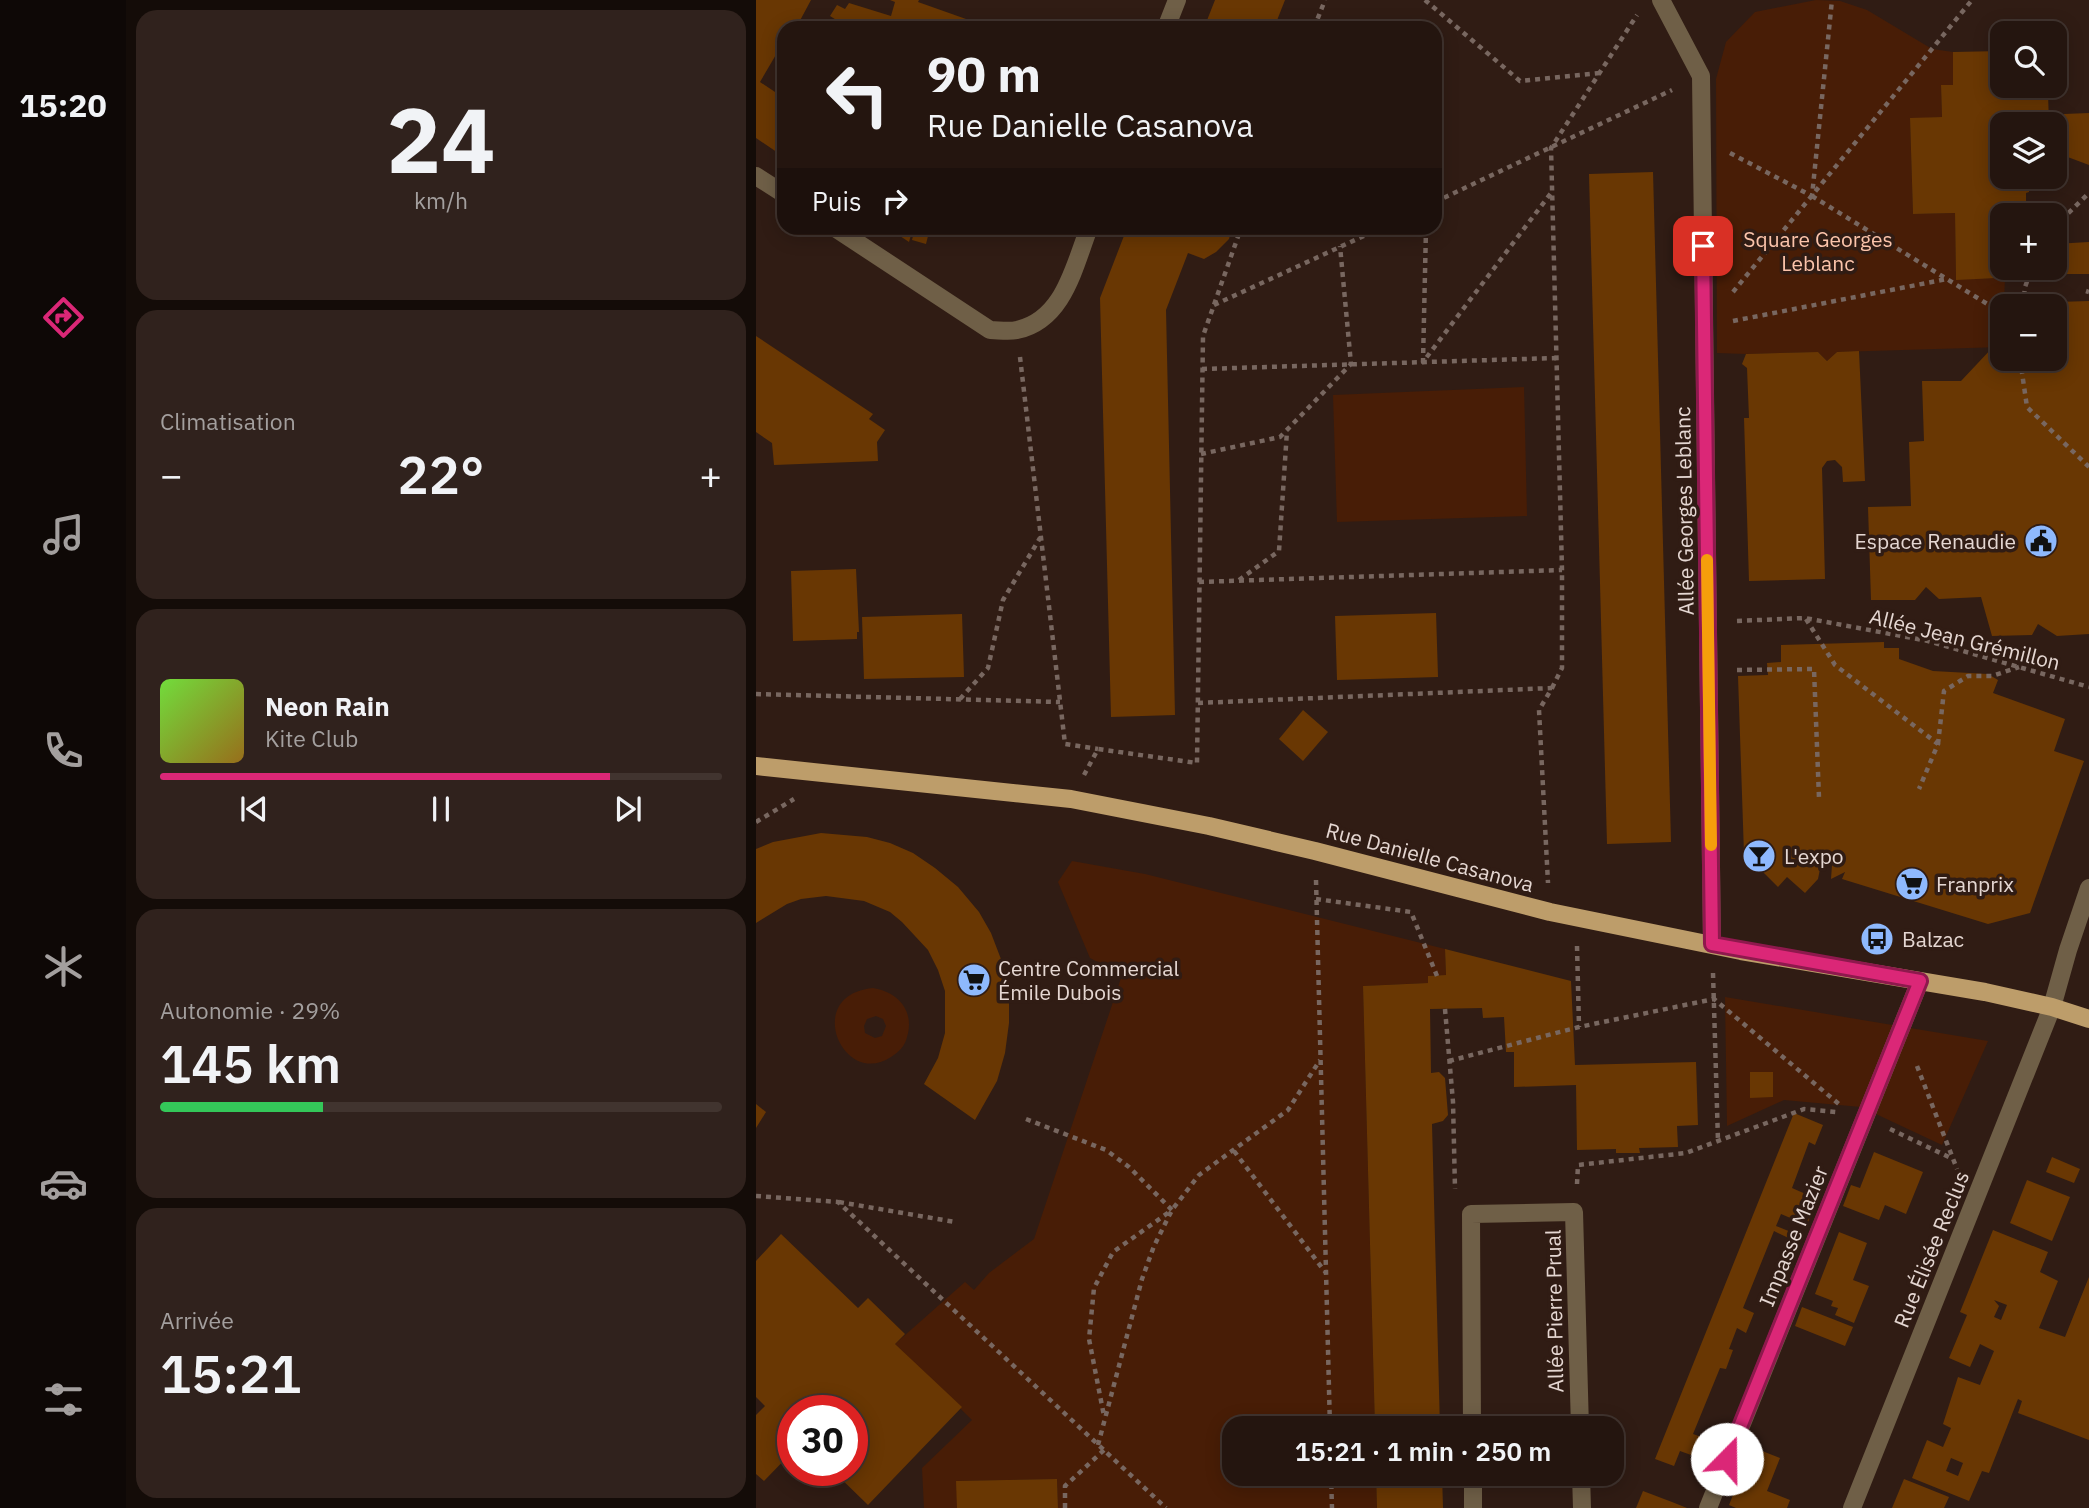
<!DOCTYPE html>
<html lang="fr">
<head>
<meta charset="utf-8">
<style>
  body { margin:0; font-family:"IBM Plex Sans",sans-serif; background:#30221d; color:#f1f3f6; height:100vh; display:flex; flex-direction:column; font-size:26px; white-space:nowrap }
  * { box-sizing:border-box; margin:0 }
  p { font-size:23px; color:#a39f9e }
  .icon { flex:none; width:38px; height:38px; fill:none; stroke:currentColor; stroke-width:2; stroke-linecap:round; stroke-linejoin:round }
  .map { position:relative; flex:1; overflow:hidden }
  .side { display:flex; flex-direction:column; gap:10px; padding:10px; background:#140c08; width:630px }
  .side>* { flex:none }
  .banner { position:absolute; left:21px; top:21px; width:665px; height:214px; border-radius:21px; box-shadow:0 4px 18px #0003,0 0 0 2px #41342f; background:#24150f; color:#f1f3f6; overflow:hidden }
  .tools { position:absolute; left:1234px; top:21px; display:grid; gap:14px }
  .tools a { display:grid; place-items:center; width:77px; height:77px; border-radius:14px; background:#24150f; box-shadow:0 4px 18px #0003,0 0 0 2px #41342f; font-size:35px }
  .speed { position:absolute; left:21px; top:1395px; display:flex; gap:14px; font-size:35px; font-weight:700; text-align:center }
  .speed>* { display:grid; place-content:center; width:91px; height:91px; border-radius:50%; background:#24150f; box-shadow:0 4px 18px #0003,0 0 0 2px #41342f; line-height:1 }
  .speed .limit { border:10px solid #d22; background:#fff; color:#111 }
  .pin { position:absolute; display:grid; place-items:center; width:60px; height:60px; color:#fff; margin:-30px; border-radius:14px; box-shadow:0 4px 10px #0006 }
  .me { position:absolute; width:77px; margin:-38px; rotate:22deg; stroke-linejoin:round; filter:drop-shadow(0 0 5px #0008) }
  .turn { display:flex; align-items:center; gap:24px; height:147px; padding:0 35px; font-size:32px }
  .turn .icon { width:91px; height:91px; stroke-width:2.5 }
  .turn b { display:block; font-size:49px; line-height:60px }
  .then { display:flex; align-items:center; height:66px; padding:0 35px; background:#0003; gap:14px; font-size:26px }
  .big { font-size:52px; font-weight:600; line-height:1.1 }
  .side .tile { flex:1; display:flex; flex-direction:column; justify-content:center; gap:10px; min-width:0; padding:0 24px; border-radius:21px; background:#30221d }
  .side .dial { align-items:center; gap:0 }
  .dial b { font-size:91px; line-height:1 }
  .song { display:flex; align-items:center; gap:21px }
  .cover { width:84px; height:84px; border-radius:10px; background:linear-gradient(135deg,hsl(100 70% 55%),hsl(40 70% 35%)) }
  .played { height:7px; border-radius:4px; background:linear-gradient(90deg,#db2777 80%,#41342f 80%) }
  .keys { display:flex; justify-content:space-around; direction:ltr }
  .heat { display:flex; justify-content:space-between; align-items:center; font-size:38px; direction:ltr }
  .charge { height:10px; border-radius:5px; background:linear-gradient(90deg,#34c759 29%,#41342f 0) }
  .trip { position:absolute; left:466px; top:1416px; width:402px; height:70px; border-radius:21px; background:#24150f; box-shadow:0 4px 18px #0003,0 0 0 2px #41342f; font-weight:600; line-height:70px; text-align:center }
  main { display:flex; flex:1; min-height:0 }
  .tab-bar { display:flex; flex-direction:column; width:126px; justify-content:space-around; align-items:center; background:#0e0806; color:#a39f9e }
  .tab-bar .icon { width:49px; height:49px }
  .tab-bar .on { color:#db2777 }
  .tab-bar b { font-size:32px; color:#f1f3f6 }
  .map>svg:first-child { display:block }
  .green { fill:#481d06; fill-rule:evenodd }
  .building { fill:#693703; fill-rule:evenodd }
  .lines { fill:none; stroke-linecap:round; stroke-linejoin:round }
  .path { stroke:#786760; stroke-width:4.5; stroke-dasharray:5 5; stroke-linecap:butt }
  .minor { stroke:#6f5f47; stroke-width:18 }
  .major { stroke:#bd9d6a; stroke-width:18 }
  .route-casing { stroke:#8e194d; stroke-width:18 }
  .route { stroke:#db2777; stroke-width:12 }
  .slow { stroke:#f59e0b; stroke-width:12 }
  .labels { text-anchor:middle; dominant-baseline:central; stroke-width:7; stroke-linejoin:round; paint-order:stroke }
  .park-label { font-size:21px; fill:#fcc4ab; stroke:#301c14 }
  .street-label { font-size:21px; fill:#e5d7d2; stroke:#301c14 }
  .poi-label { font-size:21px; fill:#e5d7d2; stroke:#301c14; text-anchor:start }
</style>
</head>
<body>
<main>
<nav class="tab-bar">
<b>15:20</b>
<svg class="icon on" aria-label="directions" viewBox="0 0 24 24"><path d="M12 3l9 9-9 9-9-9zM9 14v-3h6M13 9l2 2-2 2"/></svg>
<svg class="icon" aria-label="music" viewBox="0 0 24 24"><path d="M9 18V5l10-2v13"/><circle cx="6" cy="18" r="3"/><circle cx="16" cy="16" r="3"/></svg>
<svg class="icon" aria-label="phone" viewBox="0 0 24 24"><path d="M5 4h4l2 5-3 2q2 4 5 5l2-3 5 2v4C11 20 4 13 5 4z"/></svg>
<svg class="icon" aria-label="climate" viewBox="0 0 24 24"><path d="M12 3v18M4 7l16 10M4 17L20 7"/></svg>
<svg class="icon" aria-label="car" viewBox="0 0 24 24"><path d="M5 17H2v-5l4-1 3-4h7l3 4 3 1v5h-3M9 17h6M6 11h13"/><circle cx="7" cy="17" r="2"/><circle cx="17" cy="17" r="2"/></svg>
<svg class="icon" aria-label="filters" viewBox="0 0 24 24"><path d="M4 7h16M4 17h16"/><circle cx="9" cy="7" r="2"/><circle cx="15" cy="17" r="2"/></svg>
</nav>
<section class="side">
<div class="tile dial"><b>24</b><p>km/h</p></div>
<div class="tile"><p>Climatisation</p>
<div class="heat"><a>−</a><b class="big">22°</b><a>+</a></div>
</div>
<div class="tile">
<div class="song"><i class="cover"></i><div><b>Neon Rain</b><p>Kite Club</p></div></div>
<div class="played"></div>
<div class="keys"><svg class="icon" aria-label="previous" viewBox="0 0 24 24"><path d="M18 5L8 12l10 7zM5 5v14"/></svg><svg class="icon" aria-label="pause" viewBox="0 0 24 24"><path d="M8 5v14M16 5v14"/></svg><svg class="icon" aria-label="next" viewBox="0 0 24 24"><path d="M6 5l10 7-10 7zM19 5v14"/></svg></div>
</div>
<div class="tile"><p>Autonomie · 29%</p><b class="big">145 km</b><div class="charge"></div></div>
<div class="tile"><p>Arrivée</p><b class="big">15:21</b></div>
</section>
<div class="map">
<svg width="1333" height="1508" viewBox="0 0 1333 1508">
  <rect width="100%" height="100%" fill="#301c14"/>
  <g class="green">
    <path d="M 1060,0 L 1084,1 L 1111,10 L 1176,49 L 1197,52 L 1197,85 L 1185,86 L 1186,117 L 1154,119 L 1157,214 L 1199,213 L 1200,279 L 1249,278 L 1246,347 L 1081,352 L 1071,361 L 1062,352 L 990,354 L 961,353 L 960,79 L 970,42 L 999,12 Z"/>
    <path d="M 768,387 L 771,516 L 581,522 L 577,395 Z"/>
    <path d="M 316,861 L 389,874 L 689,949 L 690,975 L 672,976 L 672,983 L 607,986 L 619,1428 L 478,1428 L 478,1474 L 620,1474 L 621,1508 L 302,1508 L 301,1479 L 201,1481 L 201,1508 L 168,1508 L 166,1468 L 216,1420 L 139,1344 L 209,1282 L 218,1290 L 233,1273 L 278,1239 L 366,975 L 334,958 L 302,882 Z"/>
    <path d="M 117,988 C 142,992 159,1011 151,1037 C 149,1046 143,1052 135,1057 C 87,1089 46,995 117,988 ZM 120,1016 L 127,1019 L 130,1026 L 126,1036 L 119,1038 L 109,1033 L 108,1026 L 111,1019 Z"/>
    <path d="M 969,997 L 1232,1041 L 1186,1145 L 1105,1107 L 1028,1100 L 971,1126 Z"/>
  </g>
  <g class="building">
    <path d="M 0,0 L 55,0 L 40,28 L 28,28 L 28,41 L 4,82 L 28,98 L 28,157 L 0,138 Z"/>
    <path d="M 134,0 L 163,0 L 162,2 L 210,19 L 207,28 L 78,28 L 82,21 L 74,16 L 81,5 L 89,9 L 93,3 L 135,16 L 139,2 Z"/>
    <path d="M 459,0 L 529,0 L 518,28 L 448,28 Z"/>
    <path d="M 1246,51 L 1246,86 L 1295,86 L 1295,93 L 1292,93 L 1293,124 L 1246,124 L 1246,177 L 1273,177 L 1273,192 L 1270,193 L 1270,215 L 1246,215 L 1246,268 L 1267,268 L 1263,277 L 1200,280 L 1199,213 L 1157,214 L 1154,118 L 1186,117 L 1185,85 L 1197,85 L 1197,52 Z"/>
    <path d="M 1333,113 L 1333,165 L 1309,156 L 1308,114 Z"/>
    <path d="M 897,172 L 915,842 L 851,844 L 833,174 Z"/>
    <path d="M 132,228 L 157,228 L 153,242 Z"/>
    <path d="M 159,228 L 174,228 L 170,244 L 156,240 Z"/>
    <path d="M 371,228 L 476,228 L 473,239 L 460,252 L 448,259 L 432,253 L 410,310 L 419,715 L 355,717 L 344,298 Z"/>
    <path d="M 1333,242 L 1333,274 L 1304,274 L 1299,280 L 1294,281 L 1288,281 L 1281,276 L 1279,268 L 1298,268 L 1298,244 Z"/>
    <path d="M 1333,301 L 1333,634 L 1301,636 L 1282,624 L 1276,635 L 1236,636 L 1225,597 L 1183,599 L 1170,587 L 1159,600 L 1115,600 L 1112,507 L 1155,506 L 1153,442 L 1168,441 L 1166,381 L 1205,381 L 1237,347 L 1246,347 L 1246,359 L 1298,359 L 1298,305 L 1301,302 Z"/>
    <path d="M 0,336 L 117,414 L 113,419 L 129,430 L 121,442 L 122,461 L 18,465 L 16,443 L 0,432 Z"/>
    <path d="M 1103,351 L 1109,481 L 1087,482 L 1086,467 L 1079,460 L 1071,461 L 1066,468 L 1069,579 L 993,581 L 988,418 L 993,418 L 991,368 L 986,364 L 990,354 L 1062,352 L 1071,361 L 1081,352 Z"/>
    <path d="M 100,569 L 103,632 L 101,632 L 101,639 L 37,641 L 35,571 Z"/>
    <path d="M 680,613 L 682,677 L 581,680 L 579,616 Z"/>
    <path d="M 206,614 L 208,677 L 108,679 L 106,617 Z"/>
    <path d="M 1128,642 L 1128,648 L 1143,648 L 1143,659 L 1177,671 L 1232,674 L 1242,680 L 1237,693 L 1309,719 L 1298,751 L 1328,761 L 1274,913 L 1232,924 L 1086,879 L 1089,872 L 1075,879 L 1076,865 L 1065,864 L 1062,879 L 1049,893 L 1031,877 L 1022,887 L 1006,871 L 1000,871 L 1000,866 L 988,854 L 982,676 L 1012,675 L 1011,663 L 1025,662 L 1025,645 Z"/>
    <path d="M 547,710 L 572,732 L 547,761 L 523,739 Z"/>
    <path d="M 65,833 L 111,837 L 134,843 L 157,853 L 179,868 L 202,887 L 223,912 L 235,933 L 248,967 L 253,995 L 253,1023 L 249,1053 L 241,1081 L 219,1120 L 168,1084 L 182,1058 L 189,1033 L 189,991 L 182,970 L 172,950 L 146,922 L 134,912 L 108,901 L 70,896 L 45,899 L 31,904 L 0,923 L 0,849 L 17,842 Z"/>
    <path d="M 689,949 L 815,981 L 819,1065 L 940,1062 L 942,1125 L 921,1126 L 922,1147 L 883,1148 L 884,1153 L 860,1153 L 860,1149 L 821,1150 L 820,1085 L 758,1087 L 758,1052 L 750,1052 L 748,1017 L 727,1018 L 726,1008 L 674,1009 L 675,1073 L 683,1072 L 689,1078 L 692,1115 L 687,1121 L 676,1124 L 684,1428 L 619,1428 L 607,986 L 672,983 L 672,976 L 690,975 Z"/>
    <path d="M 994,1072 L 1017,1072 L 1017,1097 L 994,1098 Z"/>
    <path d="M 0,1104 L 10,1112 L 0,1128 Z"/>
    <path d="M 1038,1113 L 1067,1125 L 1059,1145 L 1053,1142 L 1036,1188 L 1061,1199 L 1051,1225 L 1025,1214 L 1020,1226 L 1045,1236 L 1043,1243 L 1018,1231 L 987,1308 L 998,1313 L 990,1333 L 981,1328 L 973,1349 L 977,1350 L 970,1369 L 964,1368 L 937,1434 L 971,1446 L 956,1481 L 940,1475 L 946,1459 L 924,1451 L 918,1466 L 899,1459 Z"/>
    <path d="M 1118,1152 L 1167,1172 L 1150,1214 L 1129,1205 L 1123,1220 L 1087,1206 L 1095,1185 L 1104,1188 Z"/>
    <path d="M 1296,1157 L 1324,1169 L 1318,1183 L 1290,1172 Z"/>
    <path d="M 1271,1180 L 1314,1197 L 1296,1241 L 1254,1223 Z"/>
    <path d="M 1237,1230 L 1292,1252 L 1284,1272 L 1302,1281 L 1283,1328 L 1309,1337 L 1333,1277 L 1333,1440 L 1262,1413 L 1266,1401 L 1262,1399 L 1233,1473 L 1226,1471 L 1213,1501 L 1156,1478 L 1171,1440 L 1187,1447 L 1195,1428 L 1187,1424 L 1202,1377 L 1224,1385 L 1238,1351 L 1224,1344 L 1214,1367 L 1193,1358 L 1211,1315 L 1204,1312 ZM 1238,1300 L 1251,1305 L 1245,1320 L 1238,1317 L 1243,1306 ZM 1195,1458 L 1207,1463 L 1202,1476 L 1190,1471 Z"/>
    <path d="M 1083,1232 L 1111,1243 L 1097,1280 L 1113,1286 L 1098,1323 L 1079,1315 L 1082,1308 L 1075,1306 L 1077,1301 L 1059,1294 Z"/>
    <path d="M 25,1234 L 102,1308 L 112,1298 L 149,1334 L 139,1344 L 206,1407 L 112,1505 L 76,1470 L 96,1470 L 96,1410 L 37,1410 L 37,1451 L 8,1481 L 0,1474 L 0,1415 L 9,1406 L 0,1397 L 0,1261 Z"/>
    <path d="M 1046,1307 L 1097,1327 L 1089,1346 L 1039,1326 Z"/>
    <path d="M 996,1447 L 1024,1458 L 1011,1491 L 1034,1500 L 1031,1508 L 980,1508 L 973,1505 Z"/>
    <path d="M 620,1474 L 686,1474 L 687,1508 L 621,1508 Z"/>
    <path d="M 301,1479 L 302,1508 L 201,1508 L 200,1481 Z"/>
    <path d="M 1148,1479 L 1193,1497 L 1188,1508 L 1136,1508 Z"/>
    <path d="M 887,1491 L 916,1502 L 931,1508 L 880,1508 Z"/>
  </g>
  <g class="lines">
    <g class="path">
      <path d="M 669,0 L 764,81 L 844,73"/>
      <path d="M 558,28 L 569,0"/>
      <path d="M 974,153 L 1056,196 L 1076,0"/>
      <path d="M 1056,196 L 1246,313"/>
      <path d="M 679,202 L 916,90"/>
      <path d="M 1298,227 L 1333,193"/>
      <path d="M 670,228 L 667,362 L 795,193"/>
      <path d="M 1330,291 L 1333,292"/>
      <path d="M 977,292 L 1216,0"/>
      <path d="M 458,305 L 625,228"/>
      <path d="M 1267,306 L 1269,287 L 1276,268"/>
      <path d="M 977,321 L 1191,279"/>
      <path d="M 264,357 L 309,744 L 342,749"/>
      <path d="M 1264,359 L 1271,407 L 1333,467"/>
      <path d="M 446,369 L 800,358"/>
      <path d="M 445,454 L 524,437 L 595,364 L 584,246"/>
      <path d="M 483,580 L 523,551 L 531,431"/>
      <path d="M 443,582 L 806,570"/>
      <path d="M 1050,619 L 1079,665 L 1182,744 L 1163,789"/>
      <path d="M 981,621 L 1049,618 L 1172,641 L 1333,687"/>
      <path d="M 981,670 L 1058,669 L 1063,798"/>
      <path d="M 796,688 L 806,668 L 806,570 L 795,148 L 881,15"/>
      <path d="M 0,694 L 304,702"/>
      <path d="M 204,699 L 232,668 L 247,600 L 284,538"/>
      <path d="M 442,703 L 796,688 L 783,710 L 792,883"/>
      <path d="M 1182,744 L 1188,691 L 1212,676 L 1236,676 L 1263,667"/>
      <path d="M 328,775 L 342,749 L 441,763 L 447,336 L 485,228"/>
      <path d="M 0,822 L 38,799"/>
      <path d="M 560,880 L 574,1428"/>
      <path d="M 560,899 L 655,912 L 681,976"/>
      <path d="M 821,946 L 823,1027"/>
      <path d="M 957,973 L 962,1141"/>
      <path d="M 689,1009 L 697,1102 L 699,1189"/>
      <path d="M 693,1061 L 823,1027 L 958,999 L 1084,1105"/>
      <path d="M 1161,1066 L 1201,1169"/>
      <path d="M 270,1119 L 350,1150 L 373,1167 L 416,1210 L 357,1252 L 338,1288 L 333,1339 L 348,1416"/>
      <path d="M 1134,1129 L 1197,1159"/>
      <path d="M 478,1151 L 570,1273"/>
      <path d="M 821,1184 L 822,1165 L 930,1153 L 1048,1109 L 1080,1112"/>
      <path d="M 0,1196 L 82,1202 L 410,1508"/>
      <path d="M 83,1202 L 199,1222"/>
      <path d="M 342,1445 L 386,1279 L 398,1246 L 416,1210 L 443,1175 L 532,1110 L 564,1060"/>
      <path d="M 575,1474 L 576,1508"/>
      <path d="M 309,1508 L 309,1486 L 348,1450"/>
    </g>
    <g class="minor">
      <path d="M 905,0 L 945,76 L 956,944"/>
      <path d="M 410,28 L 421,0"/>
      <path d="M 0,176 L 28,194"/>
      <path d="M 79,228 L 234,330 C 242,330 253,332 261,330 C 308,320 318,266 333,228"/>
      <path d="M 716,1428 L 715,1214 L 818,1212 L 824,1428"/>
      <path d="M 717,1474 L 717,1508"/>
      <path d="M 825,1474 L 826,1508"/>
      <path d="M 952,1508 L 1164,981"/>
      <path d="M 1096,1508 L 1296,1007 L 1312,950 L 1333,888"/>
    </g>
    <path class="major" d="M 0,766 L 315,799 L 453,826 L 559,851 L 794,912 L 985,951 L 1229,992 L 1296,1007 L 1333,1019"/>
  </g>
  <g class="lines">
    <defs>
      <path id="route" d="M 947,246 L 956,944 L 1164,981 L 971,1459"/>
    </defs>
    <use href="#route" class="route-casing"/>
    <use href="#route" class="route"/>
    <path class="slow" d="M 951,560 L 955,845"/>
  </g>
  <defs>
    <symbol id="civic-disc" viewBox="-11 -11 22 22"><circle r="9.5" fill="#8eb9fd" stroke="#301c14"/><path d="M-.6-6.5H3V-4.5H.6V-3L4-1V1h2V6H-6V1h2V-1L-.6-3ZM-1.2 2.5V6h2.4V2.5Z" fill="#111"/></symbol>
    <symbol id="bar-disc" viewBox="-11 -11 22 22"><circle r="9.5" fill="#8eb9fd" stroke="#301c14"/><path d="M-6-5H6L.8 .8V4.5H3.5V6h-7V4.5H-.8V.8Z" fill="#111"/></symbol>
    <symbol id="supermarket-disc" viewBox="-11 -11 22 22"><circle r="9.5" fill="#8eb9fd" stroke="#301c14"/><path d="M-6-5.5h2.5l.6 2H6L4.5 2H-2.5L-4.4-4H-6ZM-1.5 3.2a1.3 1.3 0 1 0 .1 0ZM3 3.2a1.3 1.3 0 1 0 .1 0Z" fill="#111"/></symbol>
    <symbol id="bus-disc" viewBox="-11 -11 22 22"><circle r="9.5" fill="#8eb9fd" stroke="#301c14"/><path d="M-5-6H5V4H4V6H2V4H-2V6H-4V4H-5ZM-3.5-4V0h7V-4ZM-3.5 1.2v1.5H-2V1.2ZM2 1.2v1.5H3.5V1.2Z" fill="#111"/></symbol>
  </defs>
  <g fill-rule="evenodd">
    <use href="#civic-disc" x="1266" y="522" width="38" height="38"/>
    <use href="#bar-disc" x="984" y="837" width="38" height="38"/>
    <use href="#supermarket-disc" x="1137" y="865" width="38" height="38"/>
    <use href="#bus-disc" x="1102" y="920" width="38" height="38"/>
    <use href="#supermarket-disc" x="199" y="961" width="38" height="38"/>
  </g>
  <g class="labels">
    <g class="park-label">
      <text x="1062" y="239">Square Georges<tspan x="1062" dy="24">Leblanc</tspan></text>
    </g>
    <g class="street-label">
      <text transform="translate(928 511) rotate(-91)">Allée Georges Leblanc</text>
      <text transform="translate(1209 639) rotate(14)">Allée Jean Grémillon</text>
      <text transform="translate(674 857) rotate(15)">Rue Danielle Casanova</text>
      <text transform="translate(1037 1236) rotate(-68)">Impasse Mazier</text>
      <text transform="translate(1175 1249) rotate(-68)">Rue Élisée Reclus</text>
      <text transform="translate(798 1311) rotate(-91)">Allée Pierre Prual</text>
    </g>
    <g class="poi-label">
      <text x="1260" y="541" text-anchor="end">Espace Renaudie</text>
      <text x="1028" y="856">L'expo</text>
      <text x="1180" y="884">Franprix</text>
      <text x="1146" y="939">Balzac</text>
      <text x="242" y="968">Centre Commercial<tspan x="242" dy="24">Émile Dubois</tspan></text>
    </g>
  </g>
</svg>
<div class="tools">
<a><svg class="icon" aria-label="search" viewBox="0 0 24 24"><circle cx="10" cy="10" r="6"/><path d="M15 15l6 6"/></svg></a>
<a><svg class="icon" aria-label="layers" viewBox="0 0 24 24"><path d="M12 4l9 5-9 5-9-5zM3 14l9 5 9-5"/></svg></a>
<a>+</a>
<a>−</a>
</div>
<div class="speed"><div class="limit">30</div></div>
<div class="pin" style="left:947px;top:246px;background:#d93025"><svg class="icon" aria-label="arrive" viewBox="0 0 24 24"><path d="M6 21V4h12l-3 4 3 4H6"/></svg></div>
<svg class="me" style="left:971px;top:1459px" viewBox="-20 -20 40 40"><circle r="19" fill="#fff"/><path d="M0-13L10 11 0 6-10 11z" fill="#db2777"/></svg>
<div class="trip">15:21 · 1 min · 250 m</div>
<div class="banner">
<div class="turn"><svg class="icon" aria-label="left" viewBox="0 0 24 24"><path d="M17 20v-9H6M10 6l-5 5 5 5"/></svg><div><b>90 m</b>Rue Danielle Casanova</div></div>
<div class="then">Puis<svg class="icon" aria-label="right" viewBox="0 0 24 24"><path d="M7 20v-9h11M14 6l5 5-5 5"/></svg></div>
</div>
</div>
</main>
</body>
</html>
